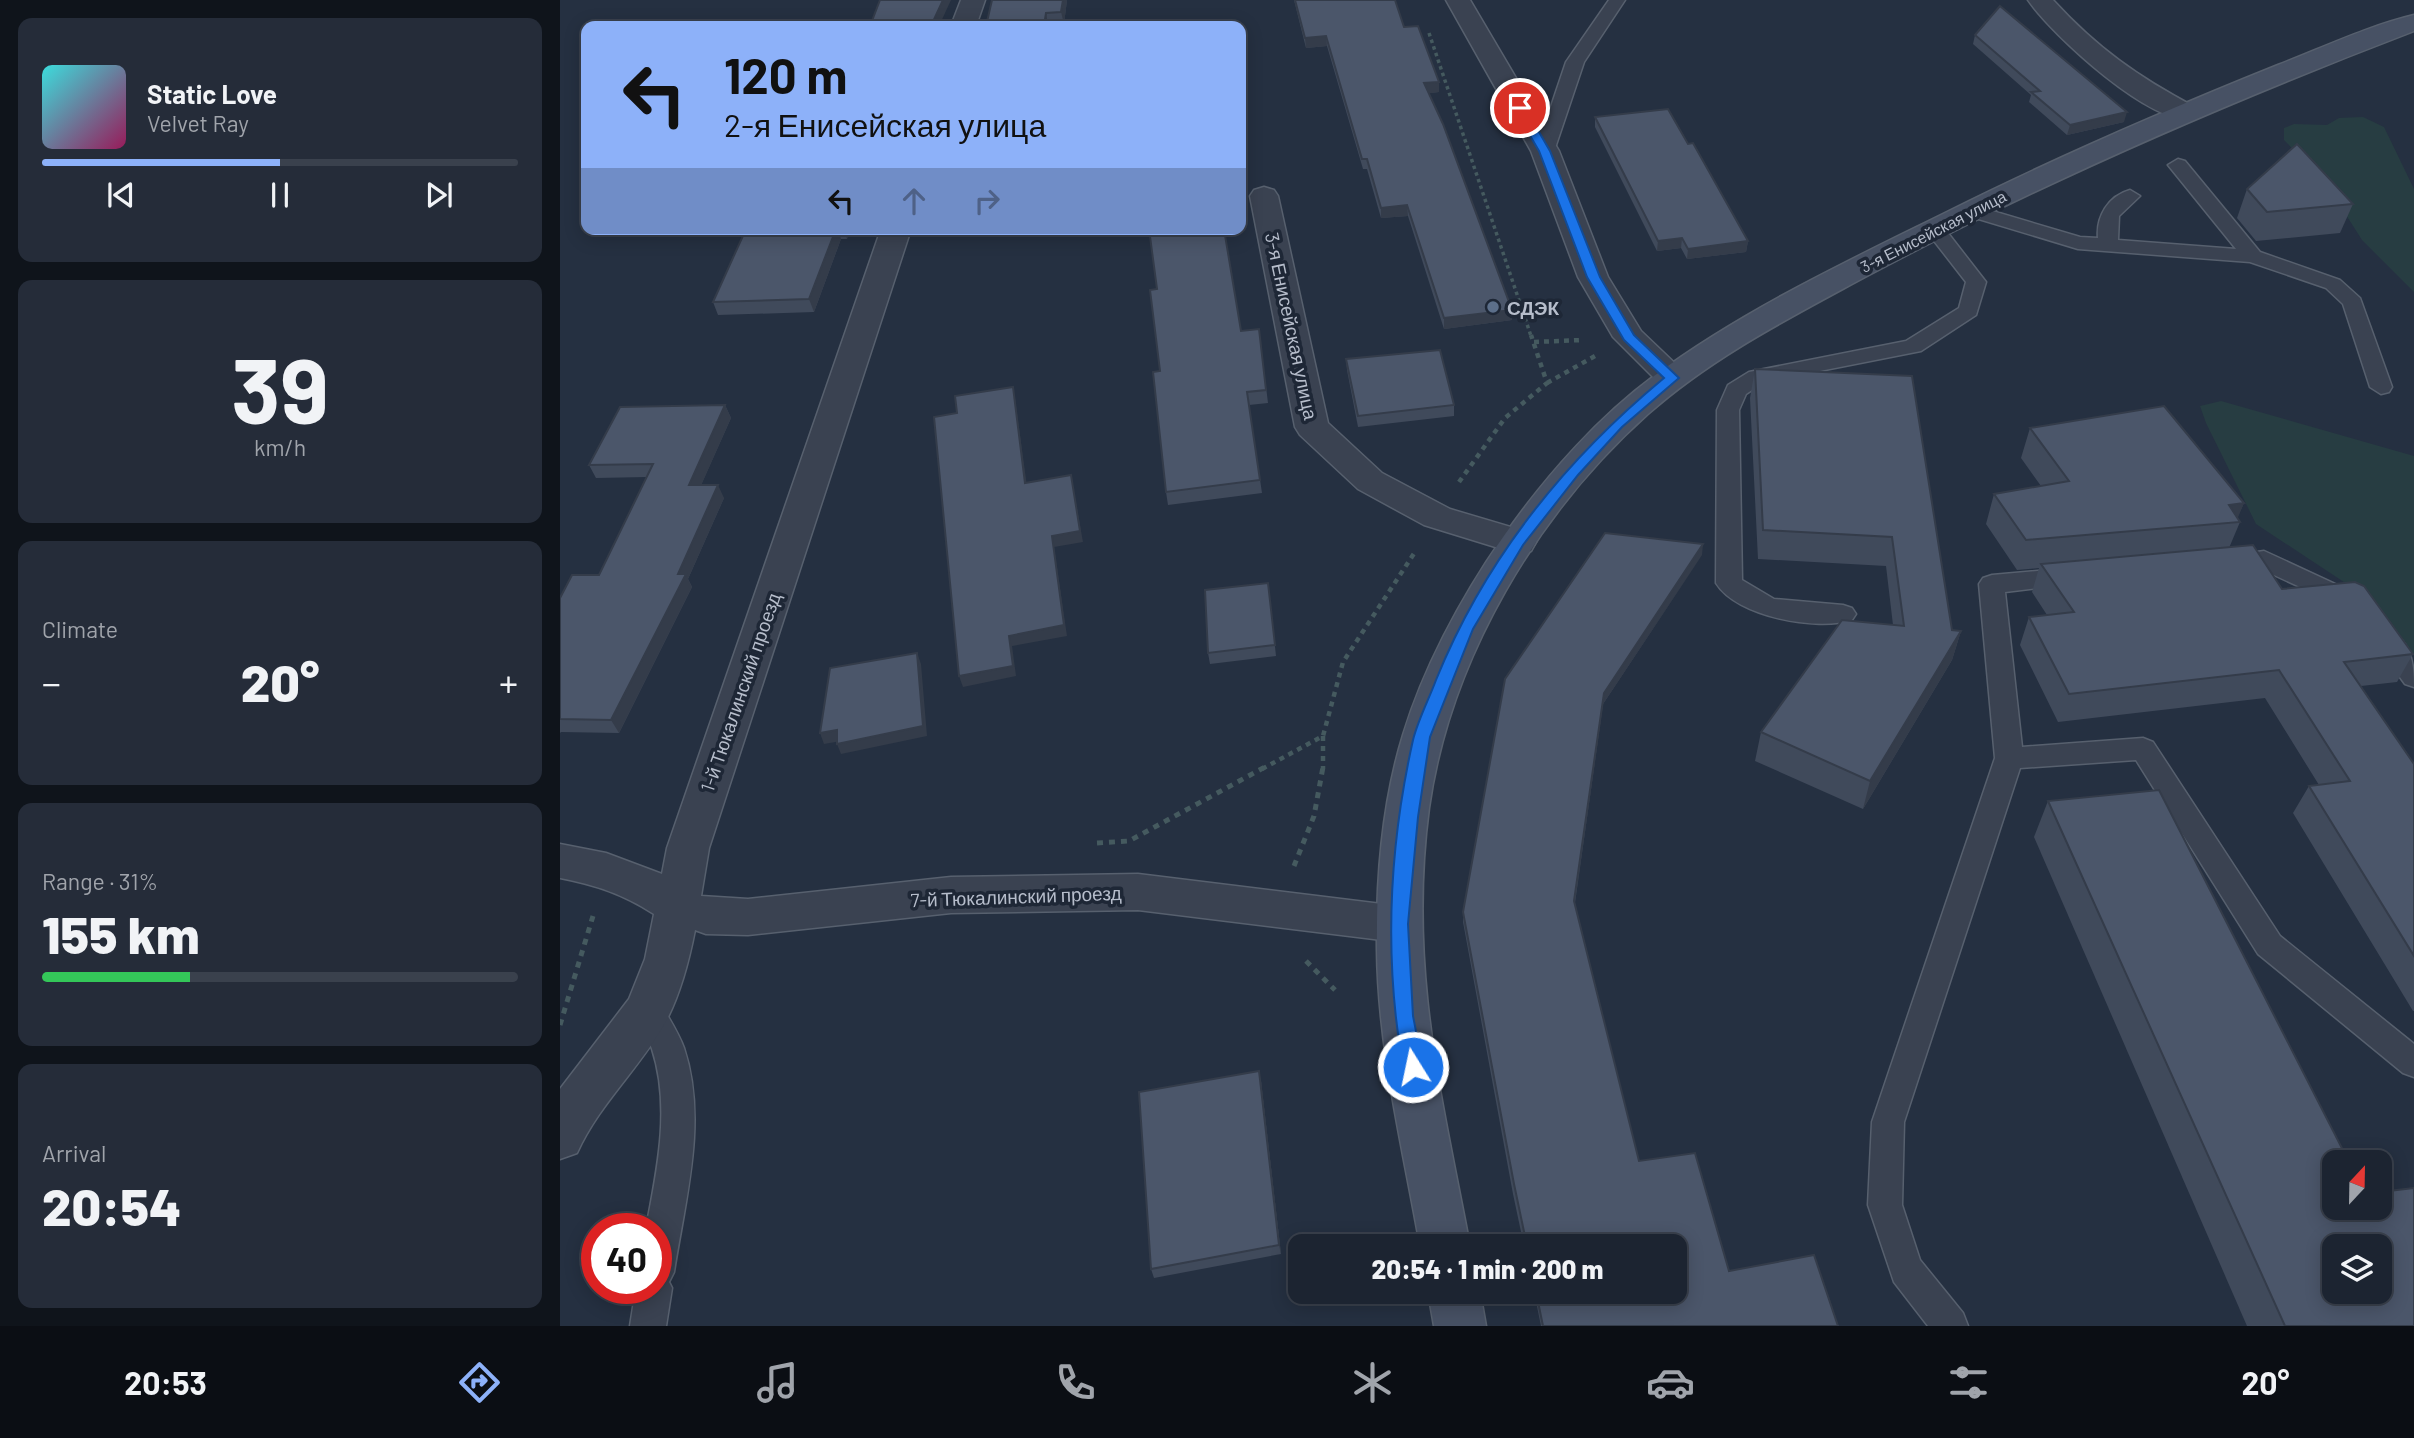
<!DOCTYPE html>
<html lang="en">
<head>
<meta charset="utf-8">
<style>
  body { margin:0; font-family:Barlow,sans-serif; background:#252c39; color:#f1f3f6; height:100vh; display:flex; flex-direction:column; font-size:26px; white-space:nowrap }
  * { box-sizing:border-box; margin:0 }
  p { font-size:23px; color:#a0a4ab }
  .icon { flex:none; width:38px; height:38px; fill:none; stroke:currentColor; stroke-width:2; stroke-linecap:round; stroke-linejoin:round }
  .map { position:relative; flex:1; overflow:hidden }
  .side { display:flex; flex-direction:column; gap:18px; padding:18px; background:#0f141b; width:560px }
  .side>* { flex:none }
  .top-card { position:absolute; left:21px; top:21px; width:665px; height:214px; border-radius:14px; box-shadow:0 4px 18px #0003,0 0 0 2px #3a414d; background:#8db1f9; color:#111; overflow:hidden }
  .needle { width:46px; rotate:22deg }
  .controls { position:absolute; left:1762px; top:1150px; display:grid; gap:14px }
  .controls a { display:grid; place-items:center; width:70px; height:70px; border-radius:14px; background:#1c2431; box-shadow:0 4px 18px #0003,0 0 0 2px #3a414d; font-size:35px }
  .speed { position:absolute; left:21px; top:1213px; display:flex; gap:14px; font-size:35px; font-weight:700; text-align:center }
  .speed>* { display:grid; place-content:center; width:91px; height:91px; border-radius:50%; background:#1c2431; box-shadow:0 4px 18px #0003,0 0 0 2px #3a414d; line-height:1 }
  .speed .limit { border:10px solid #d22; background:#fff; color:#111 }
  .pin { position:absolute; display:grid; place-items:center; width:60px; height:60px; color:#fff; margin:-30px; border:4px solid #fff; border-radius:50%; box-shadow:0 2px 7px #0007 }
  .me { position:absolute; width:77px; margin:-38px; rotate:350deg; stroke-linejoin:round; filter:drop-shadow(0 0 5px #0008) }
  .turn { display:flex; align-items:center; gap:24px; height:147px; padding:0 28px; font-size:32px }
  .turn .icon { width:91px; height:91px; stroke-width:2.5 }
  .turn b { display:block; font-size:49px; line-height:60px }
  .lanes { display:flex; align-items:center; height:66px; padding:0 28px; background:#0003; justify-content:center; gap:35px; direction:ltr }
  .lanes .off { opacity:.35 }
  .big { font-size:52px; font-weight:800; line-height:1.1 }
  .side .card { flex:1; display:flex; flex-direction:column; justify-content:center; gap:10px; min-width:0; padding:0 24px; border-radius:14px; background:#252c39 }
  .side .dial { align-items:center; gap:0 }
  .dial b { font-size:91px; line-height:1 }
  .song { display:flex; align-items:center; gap:21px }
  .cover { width:84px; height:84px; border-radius:10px; background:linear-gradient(135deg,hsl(180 70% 55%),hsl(330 70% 35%)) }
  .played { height:7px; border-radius:4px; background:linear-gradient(90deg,#8db1f9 50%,#3a414d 50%) }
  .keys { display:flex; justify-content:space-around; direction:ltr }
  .heat { display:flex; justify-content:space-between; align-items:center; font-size:38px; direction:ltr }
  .charge { height:10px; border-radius:5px; background:linear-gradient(90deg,#34c759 31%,#3a414d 0) }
  .trip { position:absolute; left:728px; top:1234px; width:399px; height:70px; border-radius:14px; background:#1c2431; box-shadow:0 4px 18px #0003,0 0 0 2px #3a414d; font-weight:800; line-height:70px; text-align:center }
  .tabs { display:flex; height:112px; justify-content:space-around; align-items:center; background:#0b0e14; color:#a0a4ab }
  .tabs .icon { width:49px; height:49px }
  .tabs .on { color:#8db1f9 }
  .tabs b { font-size:32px; color:#f1f3f6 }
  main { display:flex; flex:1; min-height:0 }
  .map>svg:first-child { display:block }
  .green { fill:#273d42 }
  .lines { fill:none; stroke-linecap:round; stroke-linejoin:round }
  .lane-casing { stroke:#57606e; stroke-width:3 }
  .street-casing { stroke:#57606e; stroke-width:3 }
  .secondary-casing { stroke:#57606e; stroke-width:3 }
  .path-far2 { stroke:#455a5f; stroke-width:3.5; stroke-dasharray:3.5 3.5; stroke-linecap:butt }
  .path-far1 { stroke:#455a5f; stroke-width:4.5; stroke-dasharray:5 5; stroke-linecap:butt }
  .path { stroke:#455a5f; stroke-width:5; stroke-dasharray:6 6; stroke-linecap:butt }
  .lane { fill:#3a4251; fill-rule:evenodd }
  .street { fill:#3a4251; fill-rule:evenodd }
  .secondary { fill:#475164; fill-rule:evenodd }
  .wall { fill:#404a5b }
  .shaded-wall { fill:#343c4a }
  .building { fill:#4b566a; stroke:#343c4a; stroke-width:2; fill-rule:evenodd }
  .route { fill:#1a73e8; stroke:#114b97; stroke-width:2 }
  .service-dot { fill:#5c6f8a; stroke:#1e2736; stroke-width:2.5 }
  .labels { text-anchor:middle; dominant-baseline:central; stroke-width:7; stroke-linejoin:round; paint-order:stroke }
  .far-street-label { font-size:16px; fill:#b6bdcb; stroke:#1e2736 }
  .poi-label { font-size:19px; font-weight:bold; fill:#b6bdcb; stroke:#1e2736; text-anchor:start }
  .street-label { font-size:19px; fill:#b6bdcb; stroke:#1e2736 }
</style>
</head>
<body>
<main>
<section class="side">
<div class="card">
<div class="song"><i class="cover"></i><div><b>Static Love</b><p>Velvet Ray</p></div></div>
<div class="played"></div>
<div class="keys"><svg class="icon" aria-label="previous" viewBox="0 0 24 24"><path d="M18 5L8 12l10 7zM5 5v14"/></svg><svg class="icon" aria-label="pause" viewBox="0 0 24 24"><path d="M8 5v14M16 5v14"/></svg><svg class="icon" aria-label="next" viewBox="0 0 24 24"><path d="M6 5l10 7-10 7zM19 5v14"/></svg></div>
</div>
<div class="card dial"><b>39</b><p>km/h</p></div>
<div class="card"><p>Climate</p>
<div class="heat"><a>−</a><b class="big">20°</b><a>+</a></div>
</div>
<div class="card"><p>Range · 31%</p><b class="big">155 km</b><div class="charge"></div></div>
<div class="card"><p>Arrival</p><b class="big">20:54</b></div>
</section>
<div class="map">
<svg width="1854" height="1326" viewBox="0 0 1854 1326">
  <rect width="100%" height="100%" fill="#253041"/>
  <g class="green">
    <path d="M 1803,117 L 1824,127 L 1854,189 L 1854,292 L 1802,240 L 1765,182 L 1724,140 L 1724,128 L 1734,124 L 1767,125 L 1779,118 Z"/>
    <path d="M 1661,401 L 1854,456 L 1854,656 L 1802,594 L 1696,524 L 1646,423 L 1640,406 Z"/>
  </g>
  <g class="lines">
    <defs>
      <g id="lane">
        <path d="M 1049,0 L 1065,0 L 1024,62 L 994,151 L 992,155 L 978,155 L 976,151 L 1006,62 Z"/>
        <path d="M 1618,159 L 1625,161 L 1700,252 L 1780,280 L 1800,298 L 1832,387 L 1829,392 L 1821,394 L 1810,387 L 1783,304 L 1766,288 L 1690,262 L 1518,249 L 1402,214 L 1399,210 L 1409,204 L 1520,237 L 1538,238 C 1536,217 1548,196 1570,190 L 1580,196 L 1559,216 L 1558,240 L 1676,249 L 1608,165 Z"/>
        <path d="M 1374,222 L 1381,224 L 1426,282 L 1416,315 L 1361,351 L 1204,382 L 1186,394 L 1179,410 L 1182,580 L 1214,599 L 1283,605 L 1292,608 L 1296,614 L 1292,620 C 1257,631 1177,617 1156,583 L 1157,410 L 1168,385 L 1189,372 L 1346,341 L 1399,308 L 1406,282 L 1364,228 Z"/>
        <path d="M 1704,551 L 1799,595 L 1803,601 L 1799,607 L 1790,610 L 1701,569 L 1670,572 L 1661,569 L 1658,563 L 1661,557 Z"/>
        <path d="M 1510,568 L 1519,571 L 1523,577 L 1519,583 L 1445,592 L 1462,747 L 1583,738 L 1593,742 L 1720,936 L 1854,1044 L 1854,1077 L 1843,1073 L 1698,954 L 1576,760 L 1460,768 L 1344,1122 L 1342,1205 L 1360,1260 L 1403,1313 L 1408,1326 L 1368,1326 L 1334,1282 L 1308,1205 L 1312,1122 L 1435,758 L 1419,584 L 1423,578 L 1432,575 Z"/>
        <path d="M 1825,630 C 1851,638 1854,663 1854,687 L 1845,684 L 1812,639 L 1816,632 Z"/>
        <path d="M 88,996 L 99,1000 C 107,1016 118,1031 124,1048 C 148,1120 125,1200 114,1272 L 109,1282 L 112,1288 L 106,1326 L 70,1326 L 76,1288 L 96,1288 L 96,1228 L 86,1228 C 97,1171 111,1107 92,1049 C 88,1036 78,1023 72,1010 L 77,1000 Z"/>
      </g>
      <g id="street">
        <path d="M 401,0 L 425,0 L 416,26 L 391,26 Z"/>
        <path d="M 886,0 L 910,0 L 999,151 L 1048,277 L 1081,331 L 1123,371 L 1128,378 L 1123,385 L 1112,388 L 1101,385 L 1053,337 L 1018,277 L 971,151 Z"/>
        <path d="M 1468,0 L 1493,0 C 1537,48 1578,77 1635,107 L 1639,113 L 1635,119 C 1594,129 1491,34 1468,0 Z"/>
        <path d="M 704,187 L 714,190 L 718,196 L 768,423 L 822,473 L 890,509 L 971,533 L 976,542 L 971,551 L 958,554 L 864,525 L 798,489 L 740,435 L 735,427 L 690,196 L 694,190 Z"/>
        <path d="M 321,229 L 351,229 L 149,848 L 141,896 L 188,899 L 391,877 L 578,874 L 838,906 L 854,911 L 860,924 L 854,937 L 838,942 L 578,910 L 391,913 L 188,935 L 146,934 L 135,930 C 129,961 120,995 105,1023 C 79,1069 39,1104 17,1153 L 0,1159 L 0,1089 L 69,999 L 85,959 L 94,914 C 63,894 36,885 0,878 L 0,844 L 46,853 L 102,874 L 107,848 Z"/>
      </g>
      <g id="secondary">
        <path d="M 1854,15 L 1854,31 C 1666,103 1483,182 1305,277 C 1231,317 1152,357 1088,414 C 977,513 890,659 869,808 C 848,966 881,1093 910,1246 L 860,1246 C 843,1148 818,1050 817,950 C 816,880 822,803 843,735 C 882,607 987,455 1094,376 C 1183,310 1288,261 1387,212 C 1495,158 1606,110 1718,65 C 1762,48 1808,26 1854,15 Z"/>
        <path d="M 868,1292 L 920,1292 L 926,1326 L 874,1326 Z"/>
      </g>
    </defs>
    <use href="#lane" class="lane-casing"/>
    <use href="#street" class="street-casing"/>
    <use href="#secondary" class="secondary-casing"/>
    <path class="path-far2" d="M 869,33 L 971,336"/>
    <g class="path-far1">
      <path d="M 974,342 L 1023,340"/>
      <path d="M 987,383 L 1035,356"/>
      <path d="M 899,482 L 945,418 L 987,383 L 971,335"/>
      <path d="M 763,736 L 763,769"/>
      <path d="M 702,769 L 763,736 L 783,662 L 855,552"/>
    </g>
    <g class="path">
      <path d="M 537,843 L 569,841 L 705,767"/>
      <path d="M 734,866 L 754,816 L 763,767"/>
      <path d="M 746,961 L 775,990"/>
      <path d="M 0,1025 L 33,916"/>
    </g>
    <use href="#lane" class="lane"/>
    <use href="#street" class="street"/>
    <use href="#secondary" class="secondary"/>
  </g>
  <g class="wall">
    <path d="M 432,0 L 507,0 L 504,24 L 488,25 L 488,26 L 426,26 Z"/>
    <path d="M 734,0 L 835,0 L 844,27 L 879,92 L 869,93 L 952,320 L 884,329 L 848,216 L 821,218 L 807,169 L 803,169 L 767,46 L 746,48 Z"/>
    <path d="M 1415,35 L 1564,122 L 1507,135 L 1469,102 L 1471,95 L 1413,44 Z"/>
    <path d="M 1035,117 L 1128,144 L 1188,241 L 1186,252 L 1127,259 L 1121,248 L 1097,251 L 1035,127 Z"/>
    <path d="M 1687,189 L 1793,204 L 1780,233 L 1696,241 L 1677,218 Z"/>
    <path d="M 186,229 L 290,229 L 287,239 L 281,239 L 254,312 L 158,315 L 153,302 Z"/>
    <path d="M 699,329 L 708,403 L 689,405 L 702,493 L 608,505 L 606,492 L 600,371 L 681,331 Z"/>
    <path d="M 786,359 L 894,405 L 894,416 L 798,427 L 787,370 Z"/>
    <path d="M 1195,369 L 1352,376 L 1392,630 L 1401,631 L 1392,660 L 1303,809 L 1195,761 L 1201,732 L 1333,625 L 1326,566 L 1198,559 L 1190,398 Z"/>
    <path d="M 165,405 L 171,418 L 141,485 L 164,498 L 128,579 L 132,587 L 59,733 L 1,732 L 0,733 L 0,598 L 39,575 L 87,477 L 36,478 L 29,465 Z"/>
    <path d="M 1470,428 L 1684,503 L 1677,518 L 1680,522 L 1669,548 L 1722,589 L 1853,654 L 1837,682 L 1801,686 L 1854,764 L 1854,1011 L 1853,1011 L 1733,813 L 1749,786 L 1759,785 L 1705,698 L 1498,722 L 1460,645 L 1469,617 L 1487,615 L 1472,592 L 1479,568 L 1457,570 L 1426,524 L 1434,494 L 1481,486 L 1461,458 Z"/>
    <path d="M 1142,555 L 1043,704 L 1015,903 L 1079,1161 L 1169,1271 L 1278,1326 L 981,1326 L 974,1292 L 1115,1292 L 1115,1246 L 964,1246 L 953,1194 L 903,922 L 903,912 Z"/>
    <path d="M 708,583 L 716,656 L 650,664 L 648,653 Z"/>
    <path d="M 1488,801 L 1774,1208 L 1854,1326 L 1687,1326 L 1474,837 Z"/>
    <path d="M 701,1081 L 721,1254 L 594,1278 L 591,1269 Z"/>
  </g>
  <g class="shaded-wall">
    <path d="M 383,0 L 391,0 L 379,26 L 371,26 Z"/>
    <path d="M 503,0 L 507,0 L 504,24 L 501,12 Z"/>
    <path d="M 486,13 L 488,25 L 488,26 L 484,26 Z"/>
    <path d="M 766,36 L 767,46 L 746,48 L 745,38 Z"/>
    <path d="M 879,82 L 879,92 L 864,94 L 864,83 Z"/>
    <path d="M 1567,112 L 1564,122 L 1507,135 L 1510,125 Z"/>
    <path d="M 847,205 L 848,216 L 821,218 L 821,208 Z"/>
    <path d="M 276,229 L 278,229 L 281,239 L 254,312 L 249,299 Z"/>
    <path d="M 284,229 L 290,229 L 287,239 Z"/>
    <path d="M 1122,238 L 1121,248 L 1097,251 L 1098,241 Z"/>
    <path d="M 1188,241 L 1186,252 L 1127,259 L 1128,249 Z"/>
    <path d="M 952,310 L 952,320 L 884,329 L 884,318 Z"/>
    <path d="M 453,387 L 455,398 L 468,494 L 465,483 Z"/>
    <path d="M 165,405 L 171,418 L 135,499 L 129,485 Z"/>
    <path d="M 511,475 L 523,542 L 494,547 L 507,636 L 452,646 L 456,676 L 403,687 L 399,676 L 449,636 L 492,536 Z"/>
    <path d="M 158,485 L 164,498 L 128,579 L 132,587 L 59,733 L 51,720 Z"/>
    <path d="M 1684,503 L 1676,522 L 1669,505 Z"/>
    <path d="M 1143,544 L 1142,555 L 1043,704 L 1014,911 L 1044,693 Z"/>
    <path d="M 1401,631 L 1392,660 L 1303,809 L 1310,781 Z"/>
    <path d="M 357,653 L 361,664 L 367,736 L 281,754 L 277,744 Z"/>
    <path d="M 277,730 L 281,741 L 264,744 L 260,733 Z"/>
    <path d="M 699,1071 L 701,1081 L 721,1254 L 719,1245 Z"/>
  </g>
  <g class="building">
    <path d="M 320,0 L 383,0 L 371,26 L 310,26 Z"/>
    <path d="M 432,0 L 503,0 L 501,12 L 486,13 L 484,26 L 426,26 Z"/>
    <path d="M 735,0 L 835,0 L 844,27 L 858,26 L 879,82 L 864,83 L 883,124 L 952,310 L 884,318 L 847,205 L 821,208 L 807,159 L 802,159 L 766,36 L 745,38 Z"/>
    <path d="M 1440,6 L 1567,112 L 1510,125 L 1471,92 L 1480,91 L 1415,35 Z"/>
    <path d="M 1108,109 L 1128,144 L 1133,143 L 1188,241 L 1128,249 L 1122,238 L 1098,241 L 1035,117 Z"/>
    <path d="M 1737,144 L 1793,204 L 1707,212 L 1687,189 Z"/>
    <path d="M 186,229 L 276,229 L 249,299 L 153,302 Z"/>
    <path d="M 589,229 L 664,229 L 681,331 L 699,329 L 706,390 L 687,392 L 700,480 L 606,492 L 593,372 L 600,371 L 590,290 L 597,289 Z"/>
    <path d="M 880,350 L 894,405 L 798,416 L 786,359 Z"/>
    <path d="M 1195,369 L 1352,376 L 1392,630 L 1401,631 L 1310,781 L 1201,732 L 1282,620 L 1344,626 L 1332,537 L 1203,530 Z"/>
    <path d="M 453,387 L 465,483 L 511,475 L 520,531 L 492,536 L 504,625 L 449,636 L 453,666 L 399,676 L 374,417 L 397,413 L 395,396 Z"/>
    <path d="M 165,405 L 129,485 L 158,485 L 118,574 L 126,574 L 51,720 L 0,719 L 0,598 L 12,575 L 39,575 L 93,464 L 29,465 L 60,407 Z"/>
    <path d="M 1604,406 L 1684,503 L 1669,505 L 1680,522 L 1466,540 L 1434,494 L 1509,481 L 1470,428 Z"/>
    <path d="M 1045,533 L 1143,544 L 1044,693 L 1014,901 L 1079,1161 L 1135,1153 L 1169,1271 L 1254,1255 L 1278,1326 L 983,1326 L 976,1292 L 1115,1292 L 1115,1246 L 967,1246 L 954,1184 L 903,912 L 945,679 Z"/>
    <path d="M 1693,545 L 1722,589 L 1795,582 L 1804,586 L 1853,654 L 1784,662 L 1854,764 L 1854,956 L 1749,786 L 1790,781 L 1719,670 L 1509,694 L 1469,617 L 1514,612 L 1481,564 Z"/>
    <path d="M 708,583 L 715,645 L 648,653 L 645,590 Z"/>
    <path d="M 357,653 L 363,726 L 277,744 L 277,730 L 260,733 L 270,668 Z"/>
    <path d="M 1599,790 L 1789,1162 L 1774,1162 L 1774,1208 L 1820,1208 L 1820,1192 L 1854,1188 L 1854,1326 L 1725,1326 L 1488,801 ZM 1774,1246 L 1820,1246 L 1820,1292 L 1774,1292 Z"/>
    <path d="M 699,1071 L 719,1245 L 591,1269 L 579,1092 Z"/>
  </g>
  <path class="route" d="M 956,106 L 964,106 L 990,151 L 1040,277 L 1074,335 L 1119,378 L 1062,427 L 1018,475 L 963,545 L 913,629 L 870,737 L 858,817 L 848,924 L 853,1016 L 863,1067 L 860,1073 L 853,1076 L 846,1073 L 843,1067 C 824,959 829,847 853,740 C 858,720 869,699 876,680 C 924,561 1005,460 1104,378 L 1064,340 L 1027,277 L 979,151 L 954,108 Z"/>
  <circle class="service-dot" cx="933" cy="307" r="7"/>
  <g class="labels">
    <g class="far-street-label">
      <text transform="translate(1373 231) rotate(-27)">3-я Енисейская улица</text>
    </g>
    <g class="poi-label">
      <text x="947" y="307">СДЭК</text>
    </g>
    <g class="street-label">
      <text transform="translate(732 326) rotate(78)">3-я Енисейская улица</text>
      <text transform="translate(180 692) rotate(-71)">1-й Тюкалинский проезд</text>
      <text transform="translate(456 896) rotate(-2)">7-й Тюкалинский проезд</text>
    </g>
  </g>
</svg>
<div class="controls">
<a><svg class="needle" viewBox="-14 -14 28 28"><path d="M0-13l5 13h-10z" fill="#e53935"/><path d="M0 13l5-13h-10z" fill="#a0a4ab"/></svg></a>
<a><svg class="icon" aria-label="layers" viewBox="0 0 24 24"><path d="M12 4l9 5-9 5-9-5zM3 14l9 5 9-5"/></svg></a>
</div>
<div class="speed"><div class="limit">40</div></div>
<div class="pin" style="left:960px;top:108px;background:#d93025"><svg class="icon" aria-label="arrive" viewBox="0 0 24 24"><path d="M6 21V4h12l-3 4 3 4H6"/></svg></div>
<svg class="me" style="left:853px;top:1067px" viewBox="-20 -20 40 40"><circle r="17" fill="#1a73e8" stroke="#fff" stroke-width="3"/><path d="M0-11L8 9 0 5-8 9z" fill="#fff"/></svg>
<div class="trip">20:54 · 1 min · 200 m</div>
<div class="top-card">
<div class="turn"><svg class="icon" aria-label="left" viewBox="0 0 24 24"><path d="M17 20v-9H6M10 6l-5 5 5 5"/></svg><div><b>120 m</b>2-я Енисейская улица</div></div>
<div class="lanes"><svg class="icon" aria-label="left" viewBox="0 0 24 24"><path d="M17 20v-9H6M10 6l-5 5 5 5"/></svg><svg class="icon off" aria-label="ahead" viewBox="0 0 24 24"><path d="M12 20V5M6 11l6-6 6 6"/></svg><svg class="icon off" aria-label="right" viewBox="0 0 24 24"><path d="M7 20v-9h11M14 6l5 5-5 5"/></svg></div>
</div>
</div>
</main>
<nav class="tabs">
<b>20:53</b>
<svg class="icon on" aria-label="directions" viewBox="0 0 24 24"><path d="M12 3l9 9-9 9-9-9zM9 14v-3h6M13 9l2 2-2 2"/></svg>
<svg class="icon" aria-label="music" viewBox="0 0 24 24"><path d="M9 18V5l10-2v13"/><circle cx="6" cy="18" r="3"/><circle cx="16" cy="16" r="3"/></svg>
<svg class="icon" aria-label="phone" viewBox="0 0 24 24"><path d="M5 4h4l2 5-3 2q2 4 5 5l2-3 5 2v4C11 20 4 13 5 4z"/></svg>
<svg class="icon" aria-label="climate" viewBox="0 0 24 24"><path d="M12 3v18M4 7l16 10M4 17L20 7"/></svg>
<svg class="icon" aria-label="car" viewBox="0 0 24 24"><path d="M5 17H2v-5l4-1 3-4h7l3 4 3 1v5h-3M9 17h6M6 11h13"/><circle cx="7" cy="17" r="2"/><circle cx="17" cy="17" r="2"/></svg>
<svg class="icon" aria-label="filters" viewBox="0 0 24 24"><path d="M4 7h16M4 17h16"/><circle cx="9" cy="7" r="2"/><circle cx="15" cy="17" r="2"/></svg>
<b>20°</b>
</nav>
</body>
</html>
